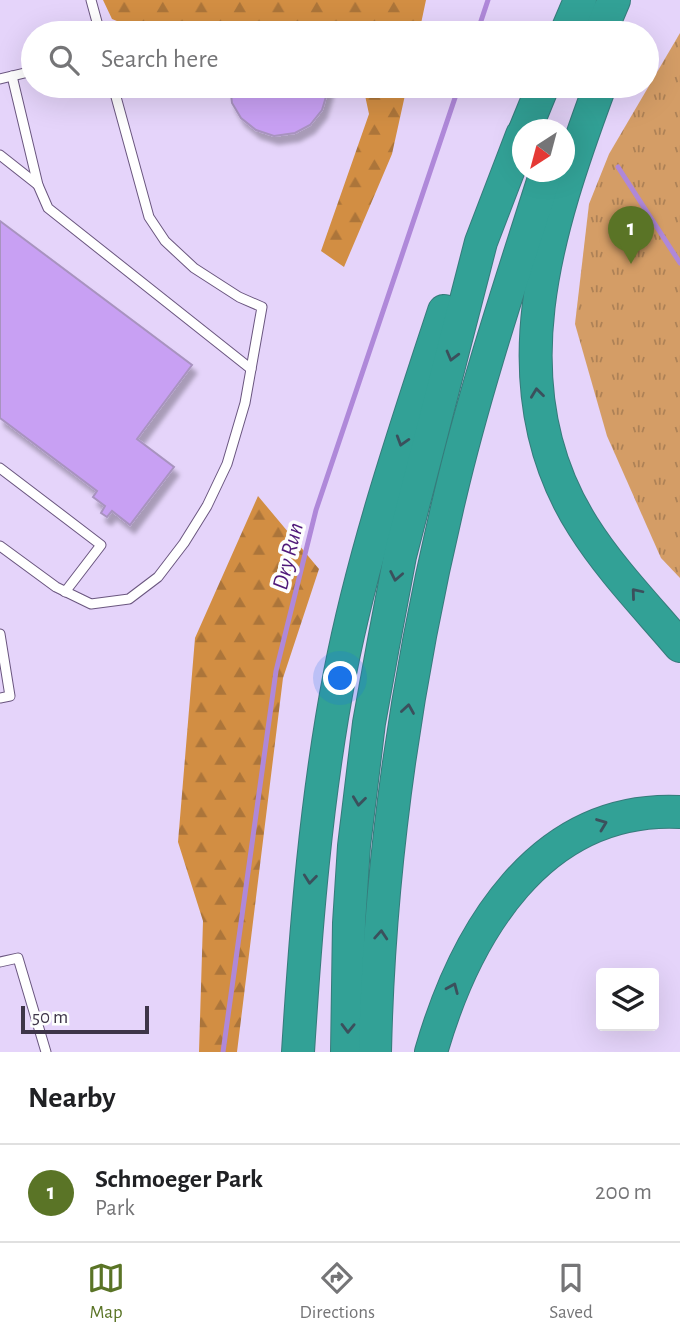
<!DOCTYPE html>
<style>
body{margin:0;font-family:"Alegreya Sans",sans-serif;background:#f6f6f6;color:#202124}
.controls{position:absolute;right:21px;bottom:21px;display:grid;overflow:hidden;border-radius:7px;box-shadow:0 7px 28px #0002}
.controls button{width:63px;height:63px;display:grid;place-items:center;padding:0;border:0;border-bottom:2px solid #e0e0e0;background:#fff;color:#202124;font:35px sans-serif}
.compass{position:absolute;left:512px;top:119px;width:63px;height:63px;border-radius:50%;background:#fff;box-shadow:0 7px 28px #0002;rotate:216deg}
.scale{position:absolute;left:21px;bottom:18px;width:128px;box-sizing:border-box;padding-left:7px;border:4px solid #3e3548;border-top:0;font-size:19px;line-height:24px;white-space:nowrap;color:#3e3548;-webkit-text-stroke:5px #fdfefd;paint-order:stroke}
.you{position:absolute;left:341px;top:679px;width:24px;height:24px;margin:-18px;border:5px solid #fff;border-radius:50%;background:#1a73e8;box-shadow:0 0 0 10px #1a73e833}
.badge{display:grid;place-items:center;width:46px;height:46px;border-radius:50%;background:#5a7426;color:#fff;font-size:23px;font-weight:700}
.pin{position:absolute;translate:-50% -58px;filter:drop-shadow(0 2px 4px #0008)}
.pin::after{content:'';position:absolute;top:37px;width:24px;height:21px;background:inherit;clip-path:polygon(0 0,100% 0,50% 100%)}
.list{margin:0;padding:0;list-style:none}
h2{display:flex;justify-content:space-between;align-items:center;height:91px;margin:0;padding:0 28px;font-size:30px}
h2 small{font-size:23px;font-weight:400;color:#757577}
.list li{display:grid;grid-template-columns:46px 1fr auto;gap:21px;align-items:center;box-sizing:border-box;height:98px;padding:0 28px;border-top:2px solid #e0e0e0}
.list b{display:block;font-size:26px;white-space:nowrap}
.list p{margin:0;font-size:23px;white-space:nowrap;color:#757577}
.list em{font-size:23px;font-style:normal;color:#757577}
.icon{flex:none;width:38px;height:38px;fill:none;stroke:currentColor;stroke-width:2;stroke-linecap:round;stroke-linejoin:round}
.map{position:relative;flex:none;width:680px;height:1052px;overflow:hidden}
.search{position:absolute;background:#fff;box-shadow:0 7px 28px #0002;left:21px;right:21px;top:21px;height:77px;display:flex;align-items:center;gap:18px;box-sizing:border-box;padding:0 24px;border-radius:38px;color:#757577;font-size:26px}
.sheet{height:189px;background:#fff}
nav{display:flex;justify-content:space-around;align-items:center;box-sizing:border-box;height:98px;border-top:2px solid #e0e0e0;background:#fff;font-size:19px;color:#757577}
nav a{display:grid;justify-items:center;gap:4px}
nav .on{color:#5a7426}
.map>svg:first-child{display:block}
</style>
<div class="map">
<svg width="680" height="1052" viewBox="0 0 680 1052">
<defs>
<pattern id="forest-firs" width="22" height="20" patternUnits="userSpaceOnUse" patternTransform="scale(1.75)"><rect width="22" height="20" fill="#d28e43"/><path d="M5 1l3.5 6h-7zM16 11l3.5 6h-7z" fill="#ac753a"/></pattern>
<pattern id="park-tufts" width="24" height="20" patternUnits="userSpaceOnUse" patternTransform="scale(1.75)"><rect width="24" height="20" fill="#d49d66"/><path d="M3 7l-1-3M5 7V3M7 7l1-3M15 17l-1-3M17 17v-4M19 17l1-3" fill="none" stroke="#ad8156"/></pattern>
<filter id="shadow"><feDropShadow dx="4.5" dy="8" stdDeviation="2" flood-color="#0004"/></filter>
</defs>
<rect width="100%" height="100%" fill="#e5d4fa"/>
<g fill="url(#forest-firs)">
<path d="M103,0H426L419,33H353L351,27L146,33L112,19Z"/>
<path d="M363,86H407L392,154L344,267L321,251L369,114Z"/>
<path d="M258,496L319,569L283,678L237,1052H199L203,921L178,842L195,638Z"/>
</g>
<path fill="url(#park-tufts)" d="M680,33V578L661,558L607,436L575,324L589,204L609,154Z"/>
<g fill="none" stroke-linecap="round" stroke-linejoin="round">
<g stroke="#af88d9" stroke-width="5">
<path d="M477,33L488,0"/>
<path d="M618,167L680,263"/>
<path d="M223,1052L276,671L316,510L459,86"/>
</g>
</g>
<g fill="#c8a0f3" stroke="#a893bf" stroke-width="2" filter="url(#shadow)">
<path d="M230,86H328V90L322,110L310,125L295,133L274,136L256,130L241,118L232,103Z"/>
<path d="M0,221L192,365L137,439L174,467L130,525L112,511L107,517L101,513L105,506L93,497L97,491L0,418Z"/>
</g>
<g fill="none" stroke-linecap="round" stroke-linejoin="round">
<g stroke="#6a567f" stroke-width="11">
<g id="lane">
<path d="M91,0L100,33"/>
<path d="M12,76L38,185L48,208L251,369"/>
<path d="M0,79L33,71"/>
<path d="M0,155L38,185"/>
<path d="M0,468L101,545L65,592"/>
<path d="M0,546L56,587L91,604L129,599L158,577L184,543L207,506L227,464L245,403L262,307L239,297L194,268L165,241L149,217L113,86"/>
<path d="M0,634L10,696L0,698"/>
<path d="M0,962L18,958L46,1052"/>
</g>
</g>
<g stroke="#367b7b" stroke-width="34">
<g id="highway">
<path d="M566,33L580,0"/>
<path d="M600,33L614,0"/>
<path d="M600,86C548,227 494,386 583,526C610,569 647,607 680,646"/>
<path d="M525,130L543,86"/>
<path d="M298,1052C306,925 316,798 340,673C364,550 405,430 444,311"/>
<path d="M347,1052L349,923L354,846L369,723L383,646L400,556L481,242L522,135"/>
<path d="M375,1052C379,867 407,676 450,496C476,386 512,279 546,172"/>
<path d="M431,1052C465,934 539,805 680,812"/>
</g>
</g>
<use href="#lane" stroke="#fff" stroke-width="9"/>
<use href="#highway" stroke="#32a196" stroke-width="32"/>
</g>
<defs><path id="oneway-chevron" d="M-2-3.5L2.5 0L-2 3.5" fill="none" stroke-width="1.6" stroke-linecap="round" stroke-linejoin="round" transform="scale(1.75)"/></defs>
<g stroke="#3b505c">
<use href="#oneway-chevron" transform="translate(452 356) rotate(105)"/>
<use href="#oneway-chevron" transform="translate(537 393) rotate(-97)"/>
<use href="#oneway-chevron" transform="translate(402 441) rotate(107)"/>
<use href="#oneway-chevron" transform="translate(396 576) rotate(101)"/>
<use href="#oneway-chevron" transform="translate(636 593) rotate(-130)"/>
<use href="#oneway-chevron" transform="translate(408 709) rotate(-81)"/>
<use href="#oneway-chevron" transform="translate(359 801) rotate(97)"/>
<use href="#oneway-chevron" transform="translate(602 824) rotate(-21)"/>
<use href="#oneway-chevron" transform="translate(310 879) rotate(96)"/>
<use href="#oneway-chevron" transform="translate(381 935) rotate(-86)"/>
<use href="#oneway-chevron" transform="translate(453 988) rotate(-67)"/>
<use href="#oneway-chevron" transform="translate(348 1028) rotate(91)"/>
</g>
<g text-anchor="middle" stroke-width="7" stroke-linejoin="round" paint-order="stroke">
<g font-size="23" font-style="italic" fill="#501979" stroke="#fdfefd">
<text transform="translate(287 556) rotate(-76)" y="8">Dry Run</text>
</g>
</g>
</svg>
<div class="controls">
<button><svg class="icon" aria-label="layers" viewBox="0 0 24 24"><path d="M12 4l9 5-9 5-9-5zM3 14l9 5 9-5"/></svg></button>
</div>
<svg class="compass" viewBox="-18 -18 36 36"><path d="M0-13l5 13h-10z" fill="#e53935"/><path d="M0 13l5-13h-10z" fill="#757577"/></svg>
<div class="scale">50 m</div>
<div class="you"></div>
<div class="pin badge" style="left:631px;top:264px">1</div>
<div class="search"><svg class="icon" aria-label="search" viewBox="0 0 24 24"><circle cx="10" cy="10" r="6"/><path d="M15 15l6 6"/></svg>Search here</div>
</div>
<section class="sheet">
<h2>Nearby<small></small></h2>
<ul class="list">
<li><span class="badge">1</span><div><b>Schmoeger Park</b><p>Park</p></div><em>200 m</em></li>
</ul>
</section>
<nav>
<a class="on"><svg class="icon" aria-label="map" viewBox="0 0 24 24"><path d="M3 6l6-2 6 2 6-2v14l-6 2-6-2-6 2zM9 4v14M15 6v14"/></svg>Map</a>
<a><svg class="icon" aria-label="directions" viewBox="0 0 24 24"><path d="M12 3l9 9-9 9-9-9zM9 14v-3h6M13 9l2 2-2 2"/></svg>Directions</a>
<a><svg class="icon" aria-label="saved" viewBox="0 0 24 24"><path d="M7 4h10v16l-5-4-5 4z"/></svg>Saved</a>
</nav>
